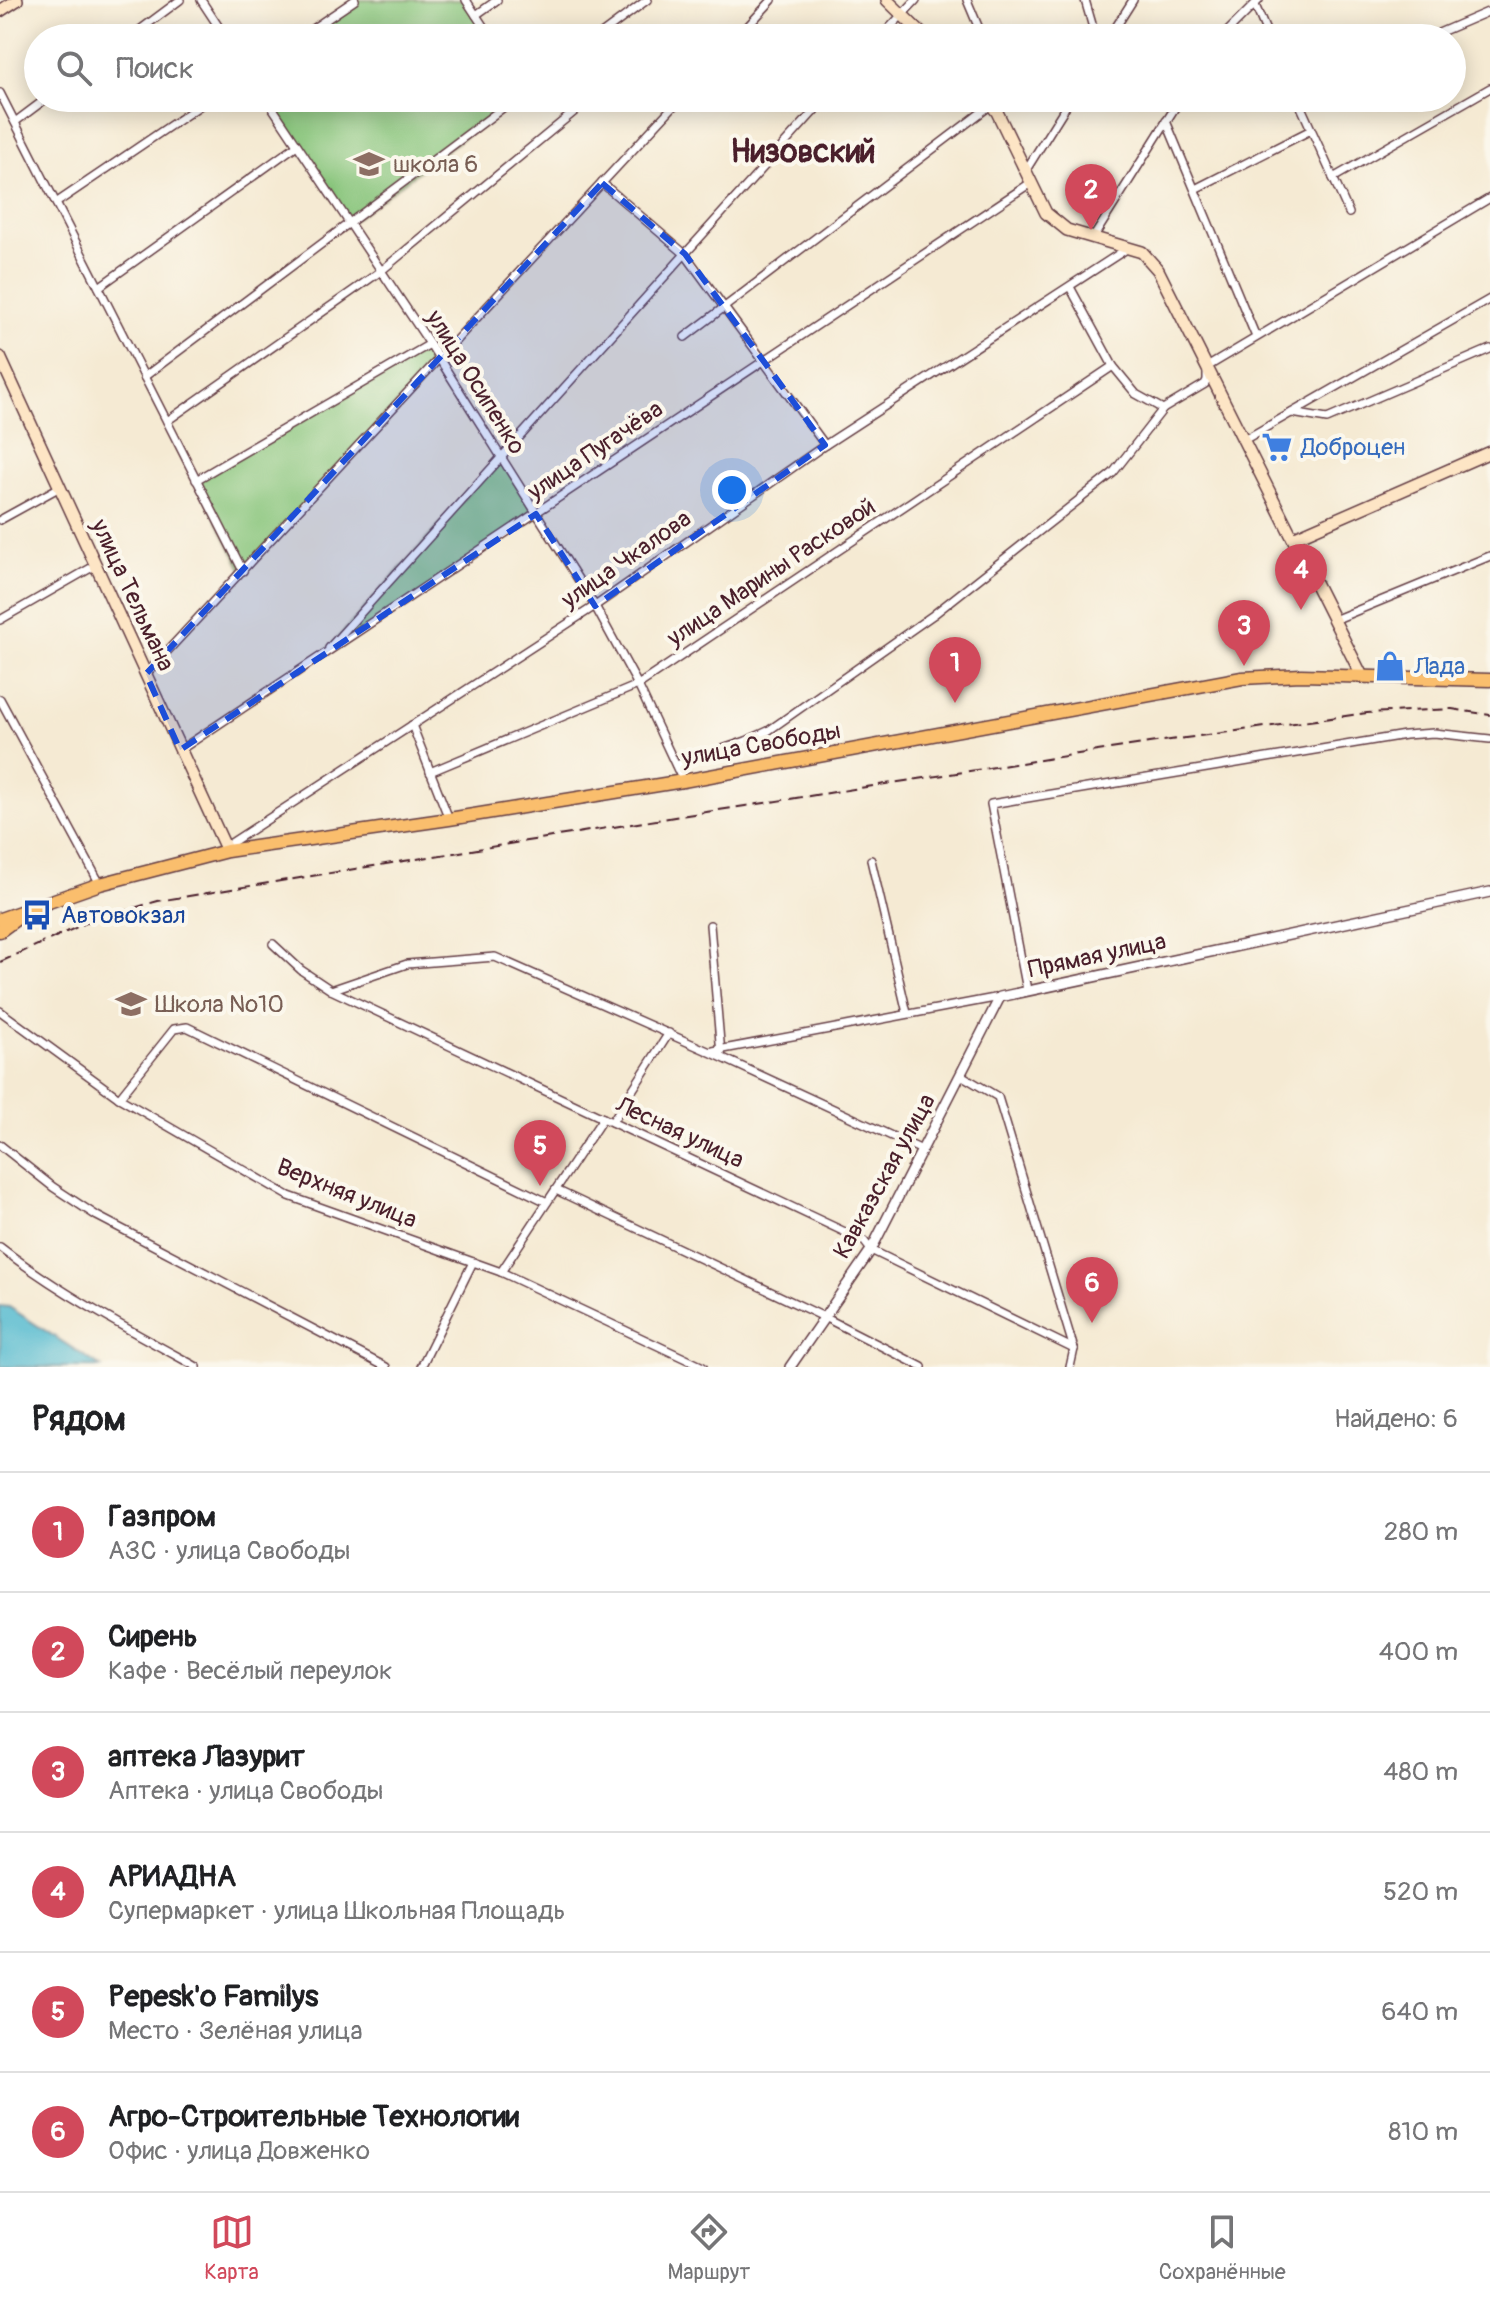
<!DOCTYPE html>
<html lang="ru">
<meta charset="utf-8">
<style>
body{margin:0;font-family:Pangolin,sans-serif;background:#f6f6f6;color:#202124}
.you{position:absolute;left:732px;top:490px;width:28px;height:28px;margin:-20px;border:6px solid #fff;border-radius:50%;background:#1a73e8;box-shadow:0 0 0 12px #1a73e833}
.badge{display:grid;place-items:center;width:52px;height:52px;border-radius:50%;background:#d1495b;color:#fff;font-size:26px;font-weight:700}
.pin{position:absolute;translate:-50% -66px;filter:drop-shadow(0 2px 4px #0008)}
.pin::after{content:'';position:absolute;top:42px;width:28px;height:24px;background:inherit;clip-path:polygon(0 0,100% 0,50% 100%)}
.list{margin:0;padding:0;list-style:none}
h2{display:flex;justify-content:space-between;align-items:center;height:104px;margin:0;padding:0 32px;font-size:34px}
h2 small{font-size:26px;font-weight:400;color:#757577}
.list li{display:grid;grid-template-columns:52px 1fr auto;gap:24px;align-items:center;box-sizing:border-box;height:120px;padding:0 32px;border-top:2px solid #e0e0e0}
.list b{display:block;font-size:30px;white-space:nowrap}
.list p{margin:0;font-size:26px;white-space:nowrap;color:#757577}
.list em{font-size:26px;font-style:normal;color:#757577}
.icon{flex:none;width:44px;height:44px;fill:none;stroke:currentColor;stroke-width:2;stroke-linecap:round;stroke-linejoin:round}
.map{position:relative;flex:none;width:1490px;height:1367px;overflow:hidden}
.search{position:absolute;background:#fff;box-shadow:0 4px 20px #0003;left:24px;right:24px;top:24px;height:88px;display:flex;align-items:center;gap:20px;box-sizing:border-box;padding:0 28px;border-radius:44px;color:#757577;font-size:30px}
.sheet{height:824px;background:#fff}
nav{display:flex;justify-content:space-around;align-items:center;box-sizing:border-box;height:112px;border-top:2px solid #e0e0e0;background:#fff;font-size:22px;color:#757577}
nav a{display:grid;justify-items:center;gap:4px}
nav .on{color:#d1495b}
.map>svg:first-child{display:block}
</style>
<div class="map">
<svg width="1490" height="1367" viewBox="0 0 1490 1367">
<rect width="100%" height="100%" fill="#fbf7ec"/>
<filter id="ink" filterUnits="userSpaceOnUse"><feTurbulence type="fractalNoise" baseFrequency=".0125" numOctaves="2"/><feDisplacementMap in="SourceGraphic" scale="16" xChannelSelector="R" yChannelSelector="G"/><feConvolveMatrix kernelMatrix="1 2 1 2 8 2 1 2 1" color-interpolation-filters="sRGB"/></filter>
<filter id="wash" filterUnits="userSpaceOnUse"><feTurbulence type="fractalNoise" baseFrequency=".006" numOctaves="4" result="noise"/><feDisplacementMap in="SourceGraphic" scale="32" xChannelSelector="R" yChannelSelector="G"/><feGaussianBlur stdDeviation="1.8" result="paint"/><feColorMatrix in="noise" values="0 0 0 0 0 0 0 0 0 0 0 0 0 0 0 0 0 1.4 0 .05"/><feComposite in="paint" operator="in"/></filter>
<g filter="url(#wash)">
<rect width="100%" height="100%" fill="#f5ead3"/>
<g fill="#88c57b" stroke="#697253" stroke-width="2">
<path d="M355,0H466L491,38H299Z"/>
<path d="M266,98H516L349,223Z"/>
<path d="M430,344L439,359L243,571L196,480Z"/>
<path d="M500,458L538,517L320,658Z"/>
</g>
<path fill="#51b9cf" stroke="#4e6c7d" stroke-width="2" d="M0,1306L9,1307L101,1367H0Z"/>
</g>
<g filter="url(#ink)">
<g fill="none" stroke-linecap="round" stroke-linejoin="round">
<g stroke="#643d44" stroke-width="10">
<g id="minor">
<path d="M201,0L226,38"/>
<path d="M466,0L491,38"/>
<path d="M967,0L983,38"/>
<path d="M1085,0L1096,38"/>
<path d="M1255,5L1269,38"/>
<path d="M476,15L497,0"/>
<path d="M129,38L180,0"/>
<path d="M299,38L355,0"/>
<path d="M596,38L647,0"/>
<path d="M737,38L772,0"/>
<path d="M880,38L916,0"/>
<path d="M1109,38L1133,0"/>
<path d="M1221,38L1259,0"/>
<path d="M1427,38L1490,11"/>
<path d="M0,93L243,571"/>
<path d="M266,98L430,344L595,606L638,685L683,781"/>
<path d="M1297,98L1349,213"/>
<path d="M997,112L1006,98"/>
<path d="M1166,121L1256,337"/>
<path d="M15,122L47,98"/>
<path d="M1026,170L1071,98"/>
<path d="M1333,178L1490,88"/>
<path d="M602,183L685,254L825,445"/>
<path d="M1195,189L1311,130"/>
<path d="M56,203L211,98"/>
<path d="M1093,238L1181,98"/>
<path d="M99,287L297,145"/>
<path d="M1070,287L1113,366L1136,394L1163,409"/>
<path d="M685,337L991,105"/>
<path d="M144,377L516,98"/>
<path d="M1292,413L1327,419L1490,349"/>
<path d="M167,421L381,271L591,98"/>
<path d="M1244,440L1490,299"/>
<path d="M196,480L430,344"/>
<path d="M0,520L60,487"/>
<path d="M0,620L96,565"/>
<path d="M1334,620L1490,556"/>
<path d="M329,648L826,98"/>
<path d="M146,674L681,98"/>
<path d="M0,699L100,884"/>
<path d="M412,725L449,819"/>
<path d="M180,750L1032,182"/>
<path d="M676,765L746,741L768,731L933,615L1113,473L1163,409L1205,384L1207,380V367L1490,198"/>
<path d="M430,772L638,685L1113,366"/>
<path d="M225,847L595,606L825,445L1128,248"/>
<path d="M871,860L907,1013"/>
<path d="M710,925L721,1054"/>
<path d="M273,944L301,970L331,990L864,1241L871,1250L1074,1349"/>
<path d="M331,990L407,964L495,957L710,1052L922,1150"/>
<path d="M1027,990L991,804L1405,735L1434,733L1490,739"/>
<path d="M0,1011L119,1098L289,1196L501,1272L703,1367"/>
<path d="M713,1051L1000,997"/>
<path d="M961,1075L998,1097L1074,1349L1070,1367"/>
<path d="M119,1098L174,1029L187,1027L547,1202"/>
<path d="M612,1122L669,1033"/>
<path d="M0,1145L53,1187L97,1216L386,1367"/>
<path d="M556,1190L824,1317L922,1367"/>
<path d="M0,1247C61,1294 129,1330 197,1367"/>
<path d="M501,1272L603,1118"/>
<path d="M421,1367L473,1262"/>
</g>
</g>
<g stroke="#643d44" stroke-width="12">
<path id="tertiary" d="M790,1367L871,1250L1000,997L1490,892"/>
</g>
<g stroke="#643d44" stroke-width="14">
<g id="secondary">
<path d="M887,0L926,38"/>
<path d="M0,11L17,0"/>
<path d="M986,98L997,112L1046,213L1067,230L1142,252L1158,270L1362,676"/>
<path d="M0,357L227,851"/>
<path d="M1293,538L1490,452"/>
</g>
</g>
<g stroke="#643d44" stroke-width="15">
<g id="primary">
<path d="M0,919L100,884L227,851L449,819L683,781L1242,678L1301,675L1490,680"/>
<path d="M0,931L19,917"/>
</g>
</g>
<use href="#minor" stroke="#fff" stroke-width="7"/>
<use href="#tertiary" stroke="#fff" stroke-width="9"/>
<use href="#secondary" stroke="#fde5c5" stroke-width="11"/>
<use href="#primary" stroke="#fabe6d" stroke-width="12"/>
<path stroke="#4a1f2b" stroke-width="2" stroke-dasharray="12 6" stroke-linecap="butt" d="M0,962L95,919L158,901L687,815L1149,743L1367,713L1452,709L1490,715"/>
</g>
</g>
<path fill="#1d4ed8" fill-opacity="0.2" stroke="#1d4ed8" stroke-width="6" stroke-dasharray="16 10" stroke-linejoin="round" d="M602,183L685,254L825,445L595,606L536,514L180,750L146,674Z"/>
<defs>
<g id="school-bare" transform="scale(2.4)"><path d="M0-5L7-2L0 1L-7-2ZM-4 1L0 2.5L4 1V4Q0 6-4 4Z" fill="#8d6e63" stroke="#fbf7ec" stroke-width="2.5" paint-order="stroke"/></g>
<g id="supermarket-bare" transform="scale(2.4)"><path d="M-6-5.5h2.5l.6 2H6L4.5 2H-2.5L-4.4-4H-6ZM-1.5 3.2a1.3 1.3 0 1 0 .1 0ZM3 3.2a1.3 1.3 0 1 0 .1 0Z" fill="#3f7fe0" stroke="#fbf7ec" stroke-width="2.5" paint-order="stroke"/></g>
<g id="shop-bare" transform="scale(2.4)"><path d="M-5-2.5h2.3a2.7 3.5 0 0 1 5.4 0H5L5.5 6h-11ZM-1.5-2.5h3a1.5 2.3 0 0 0-3 0Z" fill="#3f7fe0" stroke="#fbf7ec" stroke-width="2.5" paint-order="stroke"/></g>
<g id="bus-bare" transform="scale(2.4)"><path d="M-5-6H5V4H4V6H2V4H-2V6H-4V4H-5ZM-3.5-4V0h7V-4ZM-3.5 1.2v1.5H-2V1.2ZM2 1.2v1.5H3.5V1.2Z" fill="#1a4fb4" stroke="#fbf7ec" stroke-width="2.5" paint-order="stroke"/></g>
</defs>
<g fill-rule="evenodd">
<use href="#school-bare" x="369" y="164"/>
<use href="#supermarket-bare" x="1277" y="447"/>
<use href="#shop-bare" x="1390" y="666"/>
<use href="#bus-bare" x="37" y="915"/>
<use href="#school-bare" x="131" y="1004"/>
</g>
<g text-anchor="middle" stroke-width="8" stroke-linejoin="round" paint-order="stroke">
<g font-size="24" fill="#785e54" stroke="#fbf7ec" text-anchor="start">
<text x="393" y="172">школа 6</text>
<text x="155" y="1012">Школа №10</text>
</g>
<g font-size="24" fill="#4a1f2b" stroke="#fbf7ec">
<text transform="translate(476 382) rotate(58)" y="8">улица Осипенко</text>
<text transform="translate(595 450) rotate(-34)" y="8">улица Пугачёва</text>
<text transform="translate(626 559) rotate(-35)" y="8">улица Чкалова</text>
<text transform="translate(771 572) rotate(-34)" y="8">улица Марины Расковой</text>
<text transform="translate(133 595) rotate(65)" y="8">улица Тельмана</text>
<text transform="translate(761 744) rotate(-10)" y="8">улица Свободы</text>
<text transform="translate(1097 955) rotate(-12)" y="8">Прямая улица</text>
<text transform="translate(680 1132) rotate(25)" y="8">Лесная улица</text>
<text transform="translate(884 1176) rotate(-61)" y="8">Кавказская улица</text>
<text transform="translate(347 1193) rotate(22)" y="8">Верхняя улица</text>
</g>
<g font-size="24" fill="#366cbe" stroke="#fbf7ec" text-anchor="start">
<text x="1301" y="455">Доброцен</text>
<text x="1414" y="674">Лада</text>
</g>
<g font-size="24" fill="#164399" stroke="#fbf7ec" text-anchor="start">
<text x="61" y="923">Автовокзал</text>
</g>
<g font-size="32" font-weight="bold" fill="#4a1f2b" stroke="#fbf7ec">
<text x="803" y="162">Низовский</text>
</g>
</g>
</svg>
<div class="you"></div>
<div class="pin badge" style="left:955px;top:703px">1</div>
<div class="pin badge" style="left:1091px;top:230px">2</div>
<div class="pin badge" style="left:1244px;top:666px">3</div>
<div class="pin badge" style="left:1301px;top:610px">4</div>
<div class="pin badge" style="left:540px;top:1186px">5</div>
<div class="pin badge" style="left:1092px;top:1323px">6</div>
<div class="search"><svg class="icon" aria-label="search" viewBox="0 0 24 24"><circle cx="10" cy="10" r="6"/><path d="M15 15l6 6"/></svg>Поиск</div>
</div>
<section class="sheet">
<h2>Рядом<small>Найдено: 6</small></h2>
<ul class="list">
<li><span class="badge">1</span><div><b>Газпром</b><p>АЗС · улица Свободы</p></div><em>280 m</em></li>
<li><span class="badge">2</span><div><b>Сирень</b><p>Кафе · Весёлый переулок</p></div><em>400 m</em></li>
<li><span class="badge">3</span><div><b>аптека Лазурит</b><p>Аптека · улица Свободы</p></div><em>480 m</em></li>
<li><span class="badge">4</span><div><b>АРИАДНА</b><p>Супермаркет · улица Школьная Площадь</p></div><em>520 m</em></li>
<li><span class="badge">5</span><div><b>Pepesk'o Familys</b><p>Место · Зелёная улица</p></div><em>640 m</em></li>
<li><span class="badge">6</span><div><b>Агро-Строительные Технологии</b><p>Офис · улица Довженко</p></div><em>810 m</em></li>
</ul>
</section>
<nav>
<a class="on"><svg class="icon" aria-label="map" viewBox="0 0 24 24"><path d="M3 6l6-2 6 2 6-2v14l-6 2-6-2-6 2zM9 4v14M15 6v14"/></svg>Карта</a>
<a><svg class="icon" aria-label="directions" viewBox="0 0 24 24"><path d="M12 3l9 9-9 9-9-9zM9 14v-3h6M13 9l2 2-2 2"/></svg>Маршрут</a>
<a><svg class="icon" aria-label="saved" viewBox="0 0 24 24"><path d="M7 4h10v16l-5-4-5 4z"/></svg>Сохранённые</a>
</nav>
